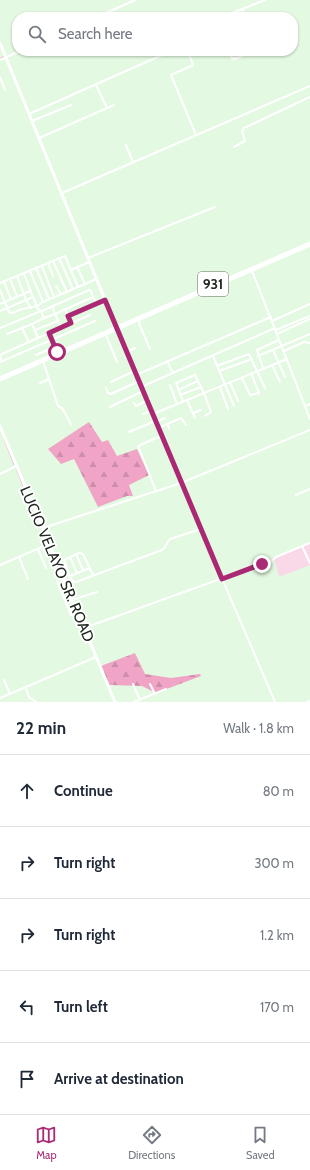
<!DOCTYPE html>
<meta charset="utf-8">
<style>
body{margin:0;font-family:Cabin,sans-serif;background:#f6f6f7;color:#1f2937}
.stop{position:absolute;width:12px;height:12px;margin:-9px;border:3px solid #ab2974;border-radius:50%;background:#fff}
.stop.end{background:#ab2974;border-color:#fff;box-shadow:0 1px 4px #0008}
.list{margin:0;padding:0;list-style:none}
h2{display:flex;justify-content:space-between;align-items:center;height:52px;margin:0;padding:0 16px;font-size:17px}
h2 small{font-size:13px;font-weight:400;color:#747a83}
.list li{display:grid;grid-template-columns:26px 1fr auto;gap:12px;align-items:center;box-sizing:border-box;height:72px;padding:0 16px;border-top:1px solid #e0e1e3}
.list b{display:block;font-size:15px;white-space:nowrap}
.list em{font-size:13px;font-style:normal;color:#747a83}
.icon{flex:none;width:22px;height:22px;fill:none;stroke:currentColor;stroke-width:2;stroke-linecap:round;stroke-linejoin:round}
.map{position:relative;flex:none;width:310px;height:702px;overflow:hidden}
.search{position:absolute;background:#fff;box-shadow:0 1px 3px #0004;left:12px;right:12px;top:12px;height:44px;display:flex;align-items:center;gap:10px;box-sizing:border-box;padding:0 14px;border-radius:16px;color:#747a83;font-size:15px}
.sheet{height:412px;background:#fff}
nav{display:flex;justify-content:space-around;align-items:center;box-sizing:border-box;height:56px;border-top:1px solid #e0e1e3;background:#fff;font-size:11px;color:#747a83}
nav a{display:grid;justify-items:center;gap:2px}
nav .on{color:#ab2974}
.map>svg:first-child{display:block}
</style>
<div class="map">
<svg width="310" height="702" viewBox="0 0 310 702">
<defs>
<pattern id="forest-firs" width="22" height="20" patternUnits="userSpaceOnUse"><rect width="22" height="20" fill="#f0a5c7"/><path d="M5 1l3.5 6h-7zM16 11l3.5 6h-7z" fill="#ce8eab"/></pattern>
</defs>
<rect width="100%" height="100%" fill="#e3f9e1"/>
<path fill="#f9d9e7" d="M310,543V565L279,577L274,558Z"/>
<g fill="url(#forest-firs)">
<path d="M89,422L102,442L108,440L117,456L137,449L149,475L129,485L133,496H127L98,507L74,459L61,464L48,449Z"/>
<path d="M135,653L145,674L171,678L200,674L201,676L156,693L142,686L109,685L101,666Z"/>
</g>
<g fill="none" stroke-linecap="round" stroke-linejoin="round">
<g stroke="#fbbdd9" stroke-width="1">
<path d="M0,58L5,56"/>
<path d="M4,439L14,465"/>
<path d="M16,468L23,486"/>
</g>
<g stroke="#fff" stroke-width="2">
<path d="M242,9L245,17"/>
<path d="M97,17L135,0"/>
<path d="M222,17L265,0"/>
<path d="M28,51L30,55"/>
<path d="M188,51L193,65L171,75L196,135"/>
<path d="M229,51L232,58L234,59L255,51"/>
<path d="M230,55L239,51"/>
<path d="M0,60L20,51"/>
<path d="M0,77L5,90"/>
<path d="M96,85L107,108"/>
<path d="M29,114L171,51"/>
<path d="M32,121L71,105"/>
<path d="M39,138L114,105"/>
<path d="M126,145L133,162"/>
<path d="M234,147L245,141L242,131L244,128L310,97"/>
<path d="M62,193L310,86"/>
<path d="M59,258L73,289"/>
<path d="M88,258L215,207"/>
<path d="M53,261L67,292"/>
<path d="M48,263L53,276"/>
<path d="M42,266L54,297"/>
<path d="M36,268L49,299"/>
<path d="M71,270L89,262"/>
<path d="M30,271L43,302"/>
<path d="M252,271L310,419"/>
<path d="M17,276L26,300L31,308"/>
<path d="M10,279L17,296"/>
<path d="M4,282L11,299"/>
<path d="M0,283L65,256L78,287"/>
<path d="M85,284L96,279"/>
<path d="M56,286L61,294"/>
<path d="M0,290L9,312L12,313L22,309L37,306L43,302L85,284L77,267"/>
<path d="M0,304L30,291"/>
<path d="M97,304L105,300"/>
<path d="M52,306L55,314L44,318L41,311H42L89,290L91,291L93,297L55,314L61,328"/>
<path d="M65,309L68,316"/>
<path d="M0,311L33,297L24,274"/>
<path d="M44,318L32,324L38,338L49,333"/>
<path d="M139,320L140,326L150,349"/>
<path d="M272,321L310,304"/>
<path d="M71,323L68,316L97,304L93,297"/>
<path d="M32,324L22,328L29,342L38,338"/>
<path d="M0,328L41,311L38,309L33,297"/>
<path d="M117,329L181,483L275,702"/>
<path d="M35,330L58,321"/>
<path d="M276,330L310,316"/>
<path d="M7,334L22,328"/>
<path d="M277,334L310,319"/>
<path d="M106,335L117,362"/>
<path d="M273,350L285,377"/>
<path d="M284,351L304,342L310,343"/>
<path d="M57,352L49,333L90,315"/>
<path d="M127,352L135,348"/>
<path d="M36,355L55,347"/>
<path d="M213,356L234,406"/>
<path d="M258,356L310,334"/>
<path d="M2,361L0,356L2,354L29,342"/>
<path d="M43,361L58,406L62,408L71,424"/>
<path d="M167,361L173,373"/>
<path d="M0,362L95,321"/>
<path d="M272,365L280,382"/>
<path d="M217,366L249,354L265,388"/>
<path d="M263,368L257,350L279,340"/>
<path d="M219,371L252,359"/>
<path d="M136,375L271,317"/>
<path d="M242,378L250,395L259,393L251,373"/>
<path d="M111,382L134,371"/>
<path d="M230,382L238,401"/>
<path d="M40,383L49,379"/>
<path d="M170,385L177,404"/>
<path d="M141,387L275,328"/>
<path d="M220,387L228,409"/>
<path d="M106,388L108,393L111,394L139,381"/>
<path d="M178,390L198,381"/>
<path d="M180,395L201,387"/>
<path d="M187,400L195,418"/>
<path d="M183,401L176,383L195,375L204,393L211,412L205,416"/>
<path d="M134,403L136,406L150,399"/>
<path d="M305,406L310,404"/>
<path d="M110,407L143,391"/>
<path d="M193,413L201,410"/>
<path d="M143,414L151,411"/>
<path d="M153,414L287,359"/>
<path d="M156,422L165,418"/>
<path d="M167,424L169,428"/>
<path d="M158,428L181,418L186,425"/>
<path d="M129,432L155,421"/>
<path d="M0,474L16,466"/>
<path d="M156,491L138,446L161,436"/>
<path d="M296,495L310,489"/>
<path d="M43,528L181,483L310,430"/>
<path d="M302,546L310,563"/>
<path d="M38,549L46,568"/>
<path d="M76,554L83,570"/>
<path d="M19,557L28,579"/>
<path d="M70,557L77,573"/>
<path d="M0,565L49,544"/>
<path d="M70,576L90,568"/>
<path d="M71,579L64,560L79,553L83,554L93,575"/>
<path d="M57,581L71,615L77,612"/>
<path d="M65,582L71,579L73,581L76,582L162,550C167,547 166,542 170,539L201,529"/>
<path d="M72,600L97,592"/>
<path d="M84,628L259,565L269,563L276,557L310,543"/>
<path d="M4,680L10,694"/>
<path d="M133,684L140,700"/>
<path d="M150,684L155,694"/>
<path d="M26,688L29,697L36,702"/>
<path d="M0,698L96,657"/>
<path d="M134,702L166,689"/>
<path d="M307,702L310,701"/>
</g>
<g stroke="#fff" stroke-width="3">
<path d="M0,43L117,329"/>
<path d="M0,426L115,702"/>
</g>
<path stroke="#fff" stroke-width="5" d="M0,379L310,244"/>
</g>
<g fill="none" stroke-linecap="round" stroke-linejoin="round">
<path stroke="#ab2974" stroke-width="5" d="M57,352L49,333L71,323L68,316L105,300L222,579L262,564"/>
</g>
<g text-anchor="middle" stroke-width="4" stroke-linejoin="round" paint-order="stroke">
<rect fill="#fff" stroke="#646964" stroke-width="1" x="198" y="272" width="30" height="24" rx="3"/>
<g font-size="14" font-weight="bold" fill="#212921">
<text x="213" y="289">931</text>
</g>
<g font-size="15" fill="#212921" stroke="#fff">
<text transform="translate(57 564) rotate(67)" y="5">LUCIO VELAYO SR. ROAD</text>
</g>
</g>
</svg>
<div class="stop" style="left:57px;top:352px"></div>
<div class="stop end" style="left:262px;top:564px"></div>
<div class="search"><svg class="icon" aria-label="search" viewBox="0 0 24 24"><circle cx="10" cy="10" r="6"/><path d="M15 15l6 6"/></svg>Search here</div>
</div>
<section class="sheet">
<h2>22 min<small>Walk · 1.8 km</small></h2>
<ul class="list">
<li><svg class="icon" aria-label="ahead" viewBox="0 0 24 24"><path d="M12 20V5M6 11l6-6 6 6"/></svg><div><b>Continue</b></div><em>80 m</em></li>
<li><svg class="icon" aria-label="right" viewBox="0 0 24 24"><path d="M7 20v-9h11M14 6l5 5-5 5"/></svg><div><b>Turn right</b></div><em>300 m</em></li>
<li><svg class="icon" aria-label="right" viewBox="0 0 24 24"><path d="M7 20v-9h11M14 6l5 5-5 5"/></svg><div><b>Turn right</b></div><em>1.2 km</em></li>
<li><svg class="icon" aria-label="left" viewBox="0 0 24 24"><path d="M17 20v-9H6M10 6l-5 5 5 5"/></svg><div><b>Turn left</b></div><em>170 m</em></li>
<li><svg class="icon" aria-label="arrive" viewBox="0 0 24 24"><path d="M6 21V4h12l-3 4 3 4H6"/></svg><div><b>Arrive at destination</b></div></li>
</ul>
</section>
<nav>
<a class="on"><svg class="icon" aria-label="map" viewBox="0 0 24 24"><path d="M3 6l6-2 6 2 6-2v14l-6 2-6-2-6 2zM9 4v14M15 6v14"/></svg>Map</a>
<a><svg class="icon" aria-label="directions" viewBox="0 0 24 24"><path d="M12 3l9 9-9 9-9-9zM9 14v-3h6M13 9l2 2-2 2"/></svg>Directions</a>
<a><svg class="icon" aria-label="saved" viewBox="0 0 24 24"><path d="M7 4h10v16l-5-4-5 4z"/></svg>Saved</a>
</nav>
